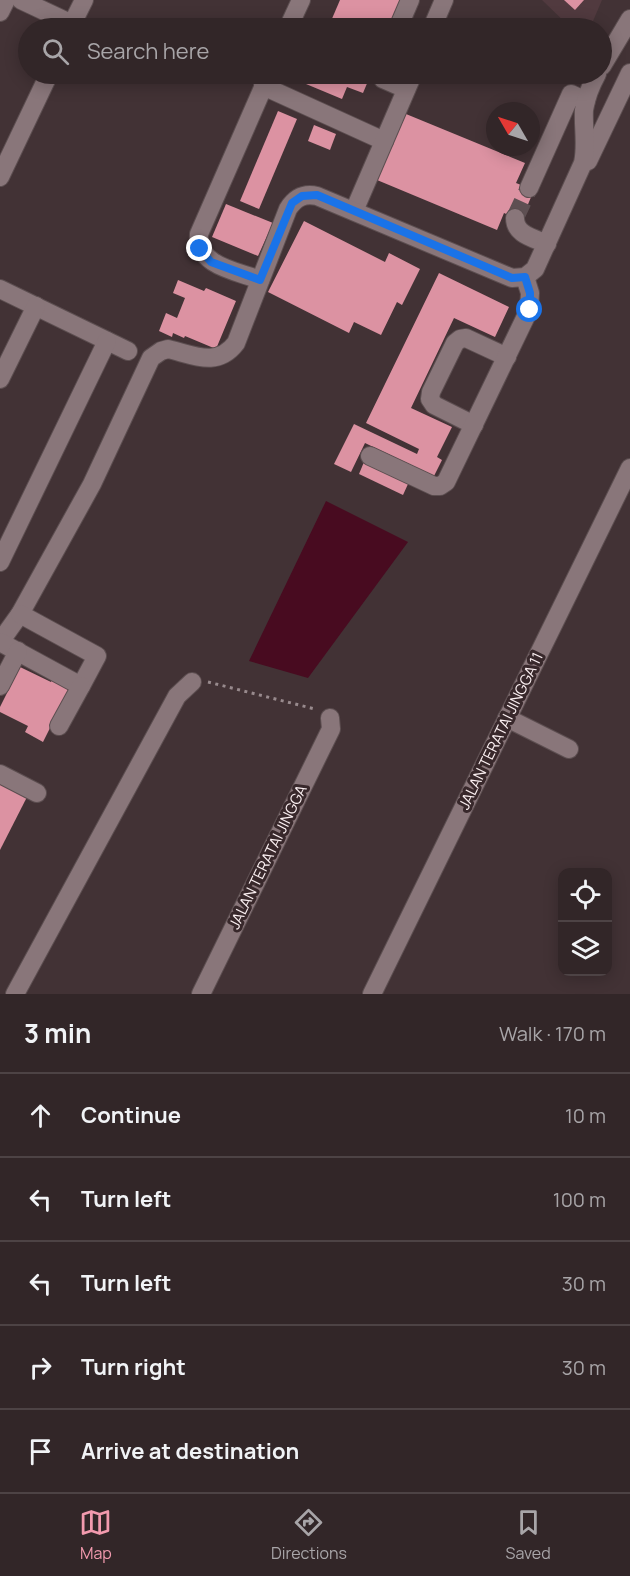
<!DOCTYPE html>
<meta charset="utf-8">
<style>
body{margin:0;font-family:Manrope,sans-serif;background:#3d3234;color:#f1f3f6}
.controls{position:absolute;right:18px;bottom:18px;display:grid;overflow:hidden;border-radius:12px;box-shadow:0 3px 15px #0003}
.controls button{width:54px;height:54px;display:grid;place-items:center;padding:0;border:0;border-bottom:2px solid #4d4345;background:#322628;color:#f1f3f6;font:30px sans-serif}
.compass{position:absolute;left:486px;top:102px;width:54px;height:54px;border-radius:50%;background:#322628;box-shadow:0 3px 15px #0003;rotate:309deg}
.stop{position:absolute;width:18px;height:18px;margin:-14px;border:4px solid #1a73e8;border-radius:50%;background:#fff}
.stop.end{background:#1a73e8;border-color:#fff;box-shadow:0 2px 6px #0008}
.list{margin:0;padding:0;list-style:none}
h2{display:flex;justify-content:space-between;align-items:center;height:78px;margin:0;padding:0 24px;font-size:26px}
h2 small{font-size:20px;font-weight:400;color:#a8a5a8}
.list li{display:grid;grid-template-columns:39px 1fr auto;gap:18px;align-items:center;box-sizing:border-box;height:84px;padding:0 24px;border-top:2px solid #4d4345}
.list b{display:block;font-size:22px;white-space:nowrap}
.list em{font-size:20px;font-style:normal;color:#a8a5a8}
.icon{flex:none;width:33px;height:33px;fill:none;stroke:currentColor;stroke-width:2;stroke-linecap:round;stroke-linejoin:round}
.map{position:relative;flex:none;width:630px;height:994px;overflow:hidden}
.search{position:absolute;background:#322628;box-shadow:0 3px 15px #0003;left:18px;right:18px;top:18px;height:66px;display:flex;align-items:center;gap:15px;box-sizing:border-box;padding:0 21px;border-radius:33px;color:#a8a5a8;font-size:22px}
.sheet{height:498px;background:#322628}
nav{display:flex;justify-content:space-around;align-items:center;box-sizing:border-box;height:84px;border-top:2px solid #4d4345;background:#322628;font-size:16px;color:#a8a5a8}
nav a{display:grid;justify-items:center;gap:3px}
nav .on{color:#f29aae}
.map>svg:first-child{display:block}
</style>
<div class="map">
<svg width="630" height="994" viewBox="0 0 630 994">
<rect width="100%" height="100%" fill="#423235"/>
<path fill="#513a3f" d="M542,0H602L590,28H571Z"/>
<path fill="#480b20" d="M326,501L408,542L308,678L249,661Z"/>
<g fill="#dc92a2">
<path d="M340,0H401L396,28H328Z"/>
<path d="M564,0H584L575,10Z"/>
<path d="M310,74H371L363,93L347,87L342,99L306,84Z"/>
<path d="M278,111L297,119L259,209L240,201Z"/>
<path d="M406,114L525,163L516,183L534,190L521,221L504,213L497,230L377,180Z"/>
<path d="M314,125L336,134L330,150L308,141Z"/>
<path d="M226,204L273,223L258,256L212,237Z"/>
<path d="M304,221L385,262L389,253L420,269L402,305L397,302L381,335L354,322L349,333L268,292Z"/>
<path d="M439,273L509,307L495,337L454,318L411,408L452,427L437,457L442,460L434,476L365,443L351,472L334,464L354,424L417,454L419,449L366,423Z"/>
<path d="M178,280L204,291L206,288L236,301L216,349L185,336L184,338L173,333L172,337L159,331L166,313L177,318L185,298L173,293Z"/>
<path d="M364,462L408,484L403,495L359,474Z"/>
<path d="M20,667L51,682L53,677L71,686L43,742L25,732L28,726L0,712V707Z"/>
<path d="M0,783L27,797L0,850Z"/>
</g>
<g fill="none" stroke-linecap="round" stroke-linejoin="round">
<path stroke="#5e4f52" stroke-width="18" stroke-dasharray="18 9" stroke-linecap="butt" d="M515,218L529,188"/>
<g stroke="#5c4e50" stroke-width="20">
<g id="minor">
<path d="M21,0L72,24"/>
<path d="M0,12L6,0"/>
<path d="M70,28L84,0"/>
<path d="M288,28L301,0"/>
<path d="M398,28L410,0"/>
<path d="M432,28L444,0"/>
<path d="M602,66L630,19"/>
<path d="M380,74L383,79L406,89"/>
<path d="M263,86L384,141"/>
<path d="M588,161L630,73"/>
<path d="M0,177L49,74"/>
<path d="M529,188L571,94L586,101"/>
<path d="M354,211L413,74"/>
<path d="M515,218C515,235 534,238 547,244"/>
<path d="M260,280C237,271 196,266 199,234L269,74"/>
<path d="M0,289L128,351"/>
<path d="M0,379L36,306"/>
<path d="M474,425L434,405L430,399L431,392L455,343L460,339L466,338L507,357"/>
<path d="M370,456L434,486H440L446,482L529,310L530,293L525,277"/>
<path d="M0,562L107,341"/>
<path d="M0,642L20,614L92,484L151,358L161,351L168,349C194,355 217,368 236,343L288,209C295,198 304,193 317,196L512,278L525,277L535,269L583,163C587,145 583,128 584,110C586,97 591,85 597,74"/>
<path d="M0,642L81,686L97,656L20,614"/>
<path d="M0,686L18,651"/>
<path d="M507,718L569,749"/>
<path d="M59,726L81,686"/>
<path d="M0,774L37,793"/>
<path d="M15,994L177,696L192,682"/>
<path d="M201,994L331,729L330,718"/>
<path d="M372,994L630,468"/>
</g>
</g>
<path stroke="#988a8d" stroke-width="3" stroke-dasharray="3 4.5" stroke-linecap="butt" d="M208,682L315,709"/>
<use href="#minor" stroke="#89767a" stroke-width="18"/>
</g>
<g fill="none" stroke-linecap="round" stroke-linejoin="round">
<path stroke="#1a73e8" stroke-width="8" d="M200,249L211,262L260,280L292,203L302,196L317,195L512,278L525,277L530,293V310"/>
</g>
<g text-anchor="middle" stroke-width="6" stroke-linejoin="round" paint-order="stroke">
<g font-size="15" fill="#fcf1f3" stroke="#38282b">
<text transform="translate(501 731) rotate(-64)" y="5">JALAN TERATAI JINGGA 11</text>
<text transform="translate(268 857) rotate(-64)" y="5">JALAN TERATAI JINGGA</text>
</g>
</g>
</svg>
<div class="controls">
<button><svg class="icon" aria-label="locate" viewBox="0 0 24 24"><circle cx="12" cy="12" r="6"/><path d="M12 2v4M12 18v4M2 12h4M18 12h4"/></svg></button>
<button><svg class="icon" aria-label="layers" viewBox="0 0 24 24"><path d="M12 4l9 5-9 5-9-5zM3 14l9 5 9-5"/></svg></button>
</div>
<svg class="compass" viewBox="-18 -18 36 36"><path d="M0-13l5 13h-10z" fill="#e53935"/><path d="M0 13l5-13h-10z" fill="#a8a5a8"/></svg>
<div class="stop" style="left:530px;top:310px"></div>
<div class="stop end" style="left:200px;top:249px"></div>
<div class="search"><svg class="icon" aria-label="search" viewBox="0 0 24 24"><circle cx="10" cy="10" r="6"/><path d="M15 15l6 6"/></svg>Search here</div>
</div>
<section class="sheet">
<h2>3 min<small>Walk · 170 m</small></h2>
<ul class="list">
<li><svg class="icon" aria-label="ahead" viewBox="0 0 24 24"><path d="M12 20V5M6 11l6-6 6 6"/></svg><div><b>Continue</b></div><em>10 m</em></li>
<li><svg class="icon" aria-label="left" viewBox="0 0 24 24"><path d="M17 20v-9H6M10 6l-5 5 5 5"/></svg><div><b>Turn left</b></div><em>100 m</em></li>
<li><svg class="icon" aria-label="left" viewBox="0 0 24 24"><path d="M17 20v-9H6M10 6l-5 5 5 5"/></svg><div><b>Turn left</b></div><em>30 m</em></li>
<li><svg class="icon" aria-label="right" viewBox="0 0 24 24"><path d="M7 20v-9h11M14 6l5 5-5 5"/></svg><div><b>Turn right</b></div><em>30 m</em></li>
<li><svg class="icon" aria-label="arrive" viewBox="0 0 24 24"><path d="M6 21V4h12l-3 4 3 4H6"/></svg><div><b>Arrive at destination</b></div></li>
</ul>
</section>
<nav>
<a class="on"><svg class="icon" aria-label="map" viewBox="0 0 24 24"><path d="M3 6l6-2 6 2 6-2v14l-6 2-6-2-6 2zM9 4v14M15 6v14"/></svg>Map</a>
<a><svg class="icon" aria-label="directions" viewBox="0 0 24 24"><path d="M12 3l9 9-9 9-9-9zM9 14v-3h6M13 9l2 2-2 2"/></svg>Directions</a>
<a><svg class="icon" aria-label="saved" viewBox="0 0 24 24"><path d="M7 4h10v16l-5-4-5 4z"/></svg>Saved</a>
</nav>
